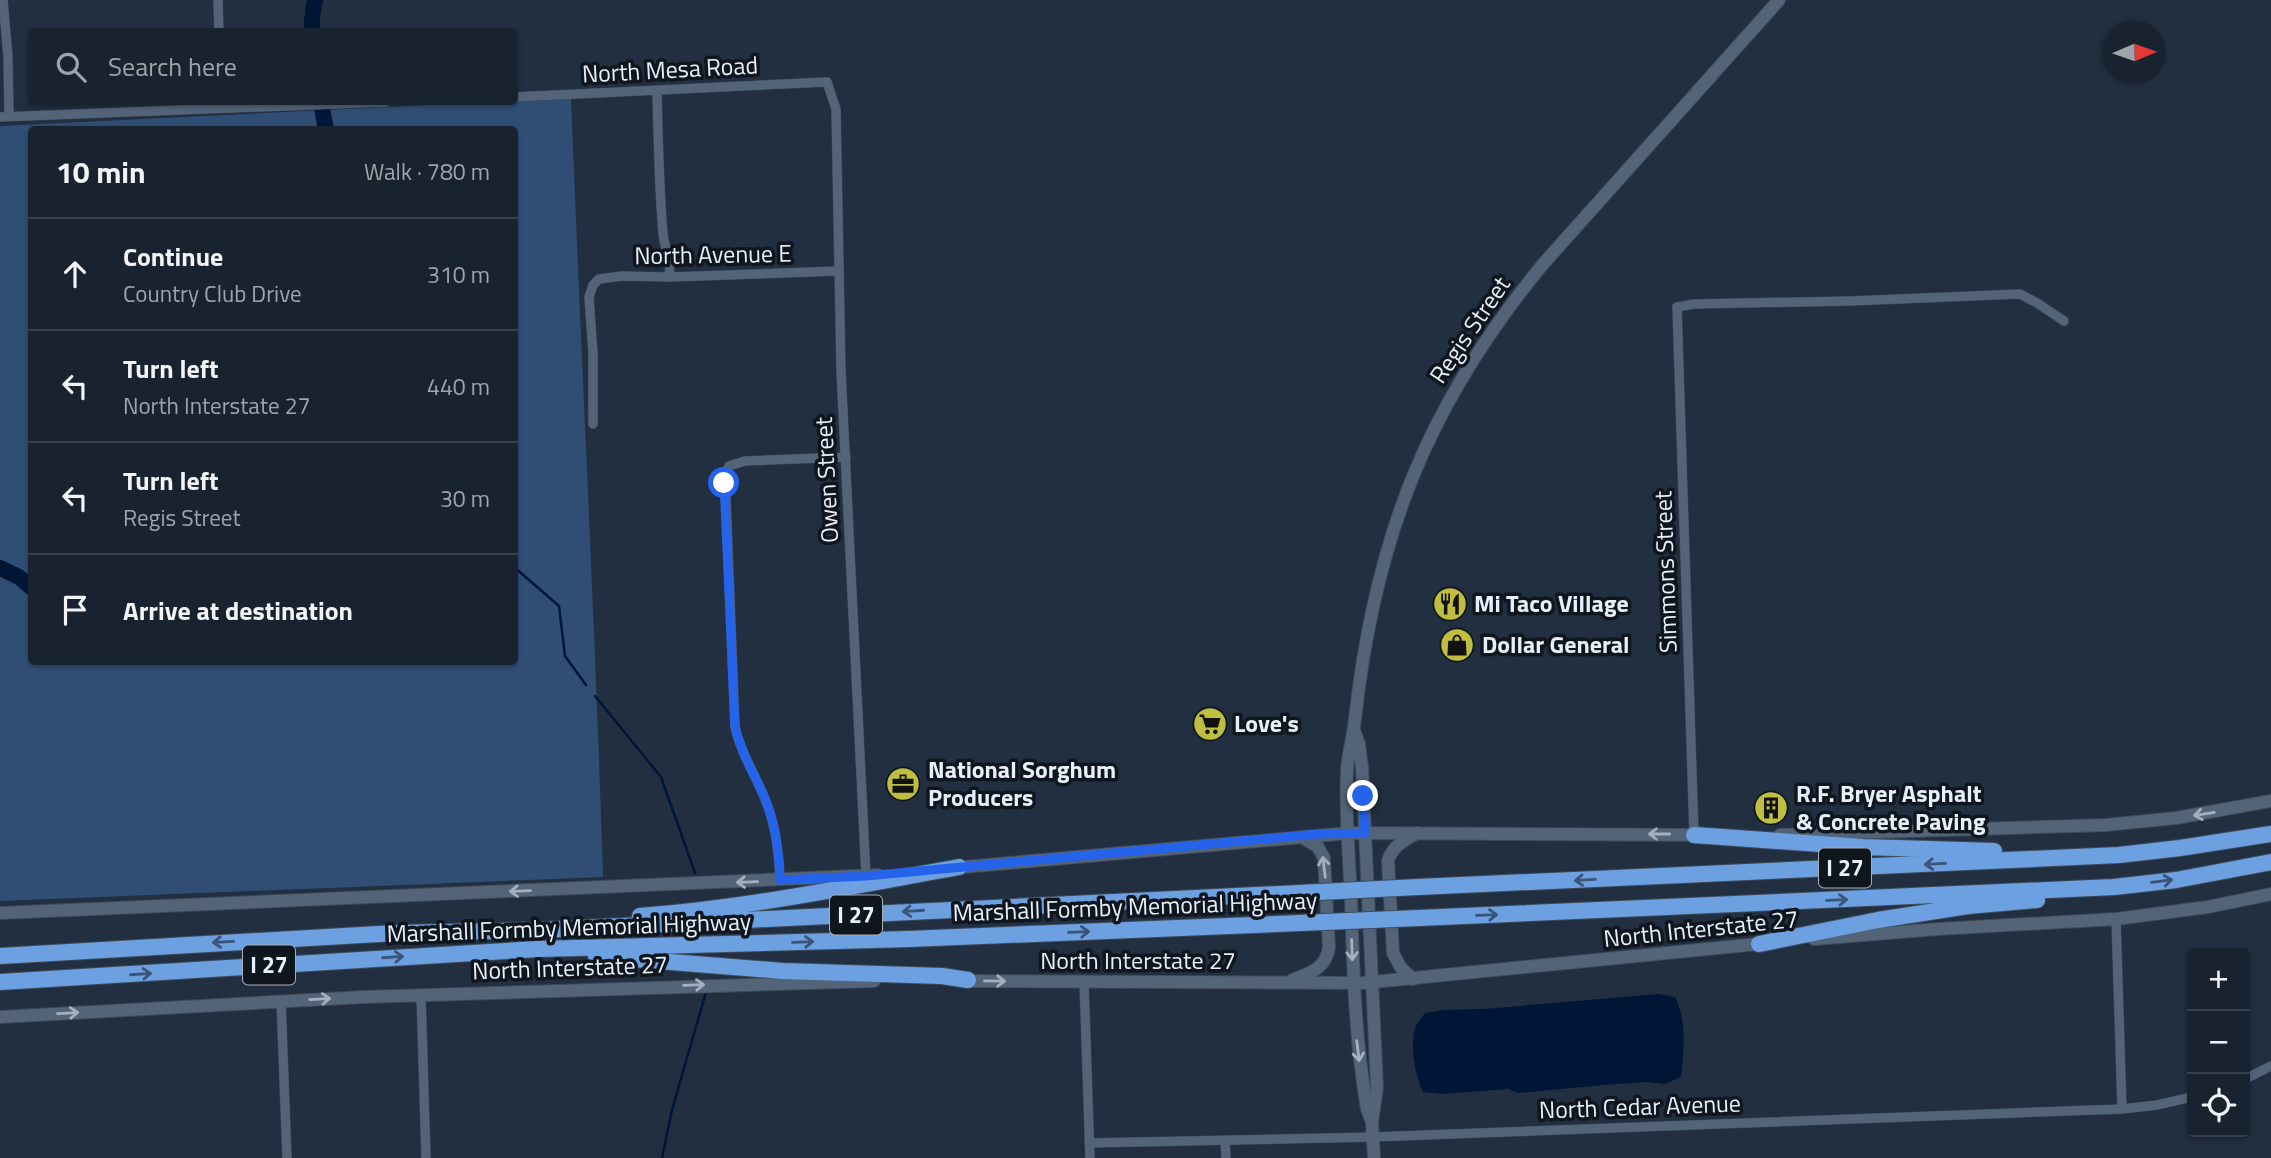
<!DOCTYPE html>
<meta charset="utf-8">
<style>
body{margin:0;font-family:"Titillium Web",sans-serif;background:#222b38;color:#f1f3f6}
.controls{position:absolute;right:21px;bottom:21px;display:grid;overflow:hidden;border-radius:7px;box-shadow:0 2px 5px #0004}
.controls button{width:63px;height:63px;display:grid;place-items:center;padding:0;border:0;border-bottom:2px solid #37404c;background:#192330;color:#f1f3f6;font:35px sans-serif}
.compass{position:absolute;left:2103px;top:21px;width:63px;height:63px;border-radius:50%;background:#192330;box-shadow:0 2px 5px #0004;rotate:88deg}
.stop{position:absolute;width:21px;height:21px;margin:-16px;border:5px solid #2563eb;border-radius:50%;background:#fff}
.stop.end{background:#2563eb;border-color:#fff;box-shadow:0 2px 7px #0008}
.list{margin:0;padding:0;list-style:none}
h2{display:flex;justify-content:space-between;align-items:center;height:91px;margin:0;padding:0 28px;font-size:30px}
h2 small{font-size:23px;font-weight:400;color:#9fa4ab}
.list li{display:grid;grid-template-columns:46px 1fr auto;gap:21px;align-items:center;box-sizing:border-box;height:112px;padding:0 28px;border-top:2px solid #37404c}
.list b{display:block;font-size:26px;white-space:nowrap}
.list p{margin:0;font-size:23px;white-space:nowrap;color:#9fa4ab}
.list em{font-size:23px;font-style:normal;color:#9fa4ab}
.icon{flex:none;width:38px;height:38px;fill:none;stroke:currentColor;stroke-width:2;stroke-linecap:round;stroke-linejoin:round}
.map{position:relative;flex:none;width:2271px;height:1158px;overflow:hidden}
.search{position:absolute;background:#192330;box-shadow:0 2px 5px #0004;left:28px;top:28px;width:490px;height:77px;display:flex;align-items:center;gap:18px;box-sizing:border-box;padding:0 24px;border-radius:7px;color:#9fa4ab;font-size:26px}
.panel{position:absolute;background:#192330;box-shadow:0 2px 5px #0004;left:28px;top:126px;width:490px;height:539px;border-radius:7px}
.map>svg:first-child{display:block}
</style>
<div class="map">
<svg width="2271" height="1158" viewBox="0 0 2271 1158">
<rect width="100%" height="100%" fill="#212f40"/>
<path fill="#304e74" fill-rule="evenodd" d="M571,98C581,358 595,617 603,877L0,901V126ZM32,130H514V662H32Z"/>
<path fill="#001636" d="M1658,994L1675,997C1687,1019 1684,1053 1681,1077L1665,1084L1648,1082L1615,1084L1518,1093L1508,1089L1443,1094L1423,1092C1415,1075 1410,1047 1415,1028C1417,1023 1421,1018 1425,1013L1443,1010L1484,1009Z"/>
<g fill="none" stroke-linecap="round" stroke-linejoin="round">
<g stroke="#001636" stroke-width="2.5">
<path d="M514,567L559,606L565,656L586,685"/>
<path d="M595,696L661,777L695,873"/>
<path d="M662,1158L672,1110L706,992"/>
</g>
<g stroke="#001636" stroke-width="16">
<path d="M313,12L315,0"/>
<path d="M312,32V19"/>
<path d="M321,102L326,130"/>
<path d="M0,568L19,577L32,588"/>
</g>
<g stroke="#3e4a59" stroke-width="10">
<g id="minor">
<path d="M3,0L8,57L9,116"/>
<path d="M218,0L219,32"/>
<path d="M657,91C658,139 659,186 663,234C665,248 670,262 670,277"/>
<path d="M514,97L827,82L836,109L841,371L866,876"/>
<path d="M0,117L386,102"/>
<path d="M593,424V353L589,297L593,285L599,279L622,276L670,277L838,271"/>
<path d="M1694,835L1677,307L1694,304L1850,301L2020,294L2037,303L2064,321"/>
<path d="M780,880C779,852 776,825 765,799C755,774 741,754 735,727L725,474L729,466L745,461L846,457"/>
<path d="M2116,919L2122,1109"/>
<path d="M1084,982L1090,1158"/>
<path d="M421,995L426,1158"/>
<path d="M281,1001L287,1158"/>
<path d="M2245,1079L2271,1066"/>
<path d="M1225,1140L1226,1158"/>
<path d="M1089,1143L1373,1137L2122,1109L2157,1105L2192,1097"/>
</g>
</g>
<g stroke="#3e4a59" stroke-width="14">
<g id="secondary">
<path d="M1354,730L1359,744L1362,768L1377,1087L1372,1122L1374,1158"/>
<path d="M1780,835L2106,825L2176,818L2271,801"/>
<path d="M952,868L1349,833L1702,835"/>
<path d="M0,913L878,875"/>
<path d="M1814,939L1938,929L2116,919L2208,907L2271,894"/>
<path d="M1413,979L1401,968L1393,953L1388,861C1392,846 1405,840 1417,833"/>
<path d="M1292,980C1310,973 1326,969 1329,947L1324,858L1318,847L1302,837"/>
<path d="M962,981L1363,983L1768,943"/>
<path d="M0,1017L364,997L874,981"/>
<path d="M1372,1122L1367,1109C1355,1039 1353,969 1351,898C1349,856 1345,813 1347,771C1348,754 1353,737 1355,719C1375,538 1427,404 1544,263L1779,0"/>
</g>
</g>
<g stroke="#3e4a59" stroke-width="18">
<g id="motorway">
<path d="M1694,835L1863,847L1994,851"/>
<path d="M1418,887L2119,855L2180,848L2271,834"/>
<path d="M640,916C747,908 853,886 959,867"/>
<path d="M1419,918L2114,887L2176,880L2271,862"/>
<path d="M1759,944L1878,920L1968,906L2037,900"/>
<path d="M0,956L396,933L541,930L1299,893"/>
<path d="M596,956L783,971L942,976L968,980"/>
<path d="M0,982L538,949L909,939L1300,923"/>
</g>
</g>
<use href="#minor" stroke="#546478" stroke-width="9"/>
<use href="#secondary" stroke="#546478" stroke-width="12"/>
<use href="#motorway" stroke="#6ca0e1" stroke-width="16"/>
<g stroke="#3e4a59" stroke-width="18" stroke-linecap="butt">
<g id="motorway-bridge">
<path d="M1299,893L1418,887"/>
<path d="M1300,923L1419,918"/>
</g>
</g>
<use href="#motorway-bridge" stroke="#6ca0e1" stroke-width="16"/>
</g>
<defs><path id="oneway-shaft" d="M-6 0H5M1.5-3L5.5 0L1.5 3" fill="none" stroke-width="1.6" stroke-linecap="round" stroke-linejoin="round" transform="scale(1.75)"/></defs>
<g stroke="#a4b0c0">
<use href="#oneway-shaft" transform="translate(2204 814) rotate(171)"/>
<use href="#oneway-shaft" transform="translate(1659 834) rotate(-180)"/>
<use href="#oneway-shaft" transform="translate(1324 867) rotate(-97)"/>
<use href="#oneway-shaft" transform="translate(747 882) rotate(178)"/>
<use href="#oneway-shaft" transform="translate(520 891) rotate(178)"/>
<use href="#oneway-shaft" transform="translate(1352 950) rotate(88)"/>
<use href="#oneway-shaft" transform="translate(995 981) rotate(1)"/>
<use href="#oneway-shaft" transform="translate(694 985) rotate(-2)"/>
<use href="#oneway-shaft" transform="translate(320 999) rotate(-3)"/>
<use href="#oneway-shaft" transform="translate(68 1013) rotate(-3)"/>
<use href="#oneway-shaft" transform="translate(1358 1051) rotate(83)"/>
</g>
<g stroke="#395476">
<use href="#oneway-shaft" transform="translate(1935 864) rotate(177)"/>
<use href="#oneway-shaft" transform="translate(1585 880) rotate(177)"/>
<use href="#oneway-shaft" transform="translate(2162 881) rotate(-7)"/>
<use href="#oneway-shaft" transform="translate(1837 900) rotate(-2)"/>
<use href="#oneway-shaft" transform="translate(913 911) rotate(176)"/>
<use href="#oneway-shaft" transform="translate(1487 915) rotate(-2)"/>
<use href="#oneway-shaft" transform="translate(1079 932) rotate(-2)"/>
<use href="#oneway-shaft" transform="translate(223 942) rotate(177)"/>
<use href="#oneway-shaft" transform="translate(803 942) rotate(-2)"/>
<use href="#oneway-shaft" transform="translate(393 957) rotate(-4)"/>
<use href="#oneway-shaft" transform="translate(141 974) rotate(-4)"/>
</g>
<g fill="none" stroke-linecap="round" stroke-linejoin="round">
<path stroke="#2563eb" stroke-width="9" d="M724,483L735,727C741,754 755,774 765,799C776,825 779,852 780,880L866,876L1318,834L1365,833L1363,796"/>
</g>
<defs>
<g id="restaurant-disc" transform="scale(1.75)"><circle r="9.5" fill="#bfbe41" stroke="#10161e"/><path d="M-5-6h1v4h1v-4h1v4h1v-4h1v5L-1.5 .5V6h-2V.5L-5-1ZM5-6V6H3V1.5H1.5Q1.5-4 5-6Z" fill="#111"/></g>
<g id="shop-disc" transform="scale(1.75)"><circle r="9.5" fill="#bfbe41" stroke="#10161e"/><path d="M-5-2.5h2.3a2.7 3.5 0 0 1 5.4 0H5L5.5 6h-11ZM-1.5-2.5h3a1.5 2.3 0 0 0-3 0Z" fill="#111"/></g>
<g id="supermarket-disc" transform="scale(1.75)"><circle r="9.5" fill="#bfbe41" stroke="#10161e"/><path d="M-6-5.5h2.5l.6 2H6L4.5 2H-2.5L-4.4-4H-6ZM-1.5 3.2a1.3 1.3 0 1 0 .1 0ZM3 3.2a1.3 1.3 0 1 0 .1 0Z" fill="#111"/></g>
<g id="office-disc" transform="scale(1.75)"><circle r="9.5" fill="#bfbe41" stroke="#10161e"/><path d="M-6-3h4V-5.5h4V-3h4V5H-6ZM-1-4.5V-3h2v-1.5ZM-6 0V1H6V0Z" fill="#111"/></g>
<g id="building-disc" transform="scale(1.75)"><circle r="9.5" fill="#bfbe41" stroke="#10161e"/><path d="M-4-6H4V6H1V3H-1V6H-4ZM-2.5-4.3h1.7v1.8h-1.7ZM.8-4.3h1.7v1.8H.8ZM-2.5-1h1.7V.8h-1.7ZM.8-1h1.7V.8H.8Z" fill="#111"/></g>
</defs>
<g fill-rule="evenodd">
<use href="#restaurant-disc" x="1450" y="604"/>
<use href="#shop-disc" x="1457" y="645"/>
<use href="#supermarket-disc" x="1210" y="724"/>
<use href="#office-disc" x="903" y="784"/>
<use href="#building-disc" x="1771" y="808"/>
</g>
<g text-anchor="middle" stroke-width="7" stroke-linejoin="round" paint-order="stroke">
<g fill="#10161e" stroke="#a6aeb8" stroke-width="2">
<rect x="1819" y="848.5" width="52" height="39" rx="5"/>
<rect x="830" y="895.5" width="52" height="39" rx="5"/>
<rect x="243" y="945.5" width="52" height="39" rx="5"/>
</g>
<g font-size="23" font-weight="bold" fill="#e6effa">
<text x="1845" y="876">I 27</text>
<text x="856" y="923">I 27</text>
<text x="269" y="973">I 27</text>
</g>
<g font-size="24" fill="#e6effa" stroke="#10161e">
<text transform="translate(670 70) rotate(-3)" y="8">North Mesa Road</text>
<text transform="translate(713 255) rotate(-1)" y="8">North Avenue E</text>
<text transform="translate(1470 330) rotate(-56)" y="8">Regis Street</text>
<text transform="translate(827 480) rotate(-93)" y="8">Owen Street</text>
<text transform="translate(1666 572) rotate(-92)" y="8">Simmons Street</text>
<text transform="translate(1135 907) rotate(-2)" y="8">Marshall Formby Memorial Highway</text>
<text transform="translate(569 928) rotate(-2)" y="8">Marshall Formby Memorial Highway</text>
<text transform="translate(1701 929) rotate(-6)" y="8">North Interstate 27</text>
<text x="1138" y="969">North Interstate 27</text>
<text transform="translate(570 968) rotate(-2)" y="8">North Interstate 27</text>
<text transform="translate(1640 1107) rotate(-2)" y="8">North Cedar Avenue</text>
</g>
<g font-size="24" font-weight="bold" fill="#e6effa" stroke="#10161e" text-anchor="start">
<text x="1474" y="612">Mi Taco Village</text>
<text x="1482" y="653">Dollar General</text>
<text x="1234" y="732">Love's</text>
<text x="928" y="778">National Sorghum<tspan x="928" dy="28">Producers</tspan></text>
<text x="1796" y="802">R.F. Bryer Asphalt<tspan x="1796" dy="28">&amp; Concrete Paving</tspan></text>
</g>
</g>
</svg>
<div class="controls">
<button>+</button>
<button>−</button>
<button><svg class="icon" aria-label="locate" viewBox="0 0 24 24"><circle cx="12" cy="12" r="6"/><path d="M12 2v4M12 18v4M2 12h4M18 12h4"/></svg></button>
</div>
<svg class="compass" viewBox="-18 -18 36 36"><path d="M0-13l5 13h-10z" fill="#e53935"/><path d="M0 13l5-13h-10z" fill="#9fa4ab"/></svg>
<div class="stop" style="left:724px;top:483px"></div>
<div class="stop end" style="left:1363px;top:796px"></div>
<div class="search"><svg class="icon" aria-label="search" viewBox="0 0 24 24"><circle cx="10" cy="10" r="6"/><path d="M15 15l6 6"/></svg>Search here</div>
<section class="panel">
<h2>10 min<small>Walk · 780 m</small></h2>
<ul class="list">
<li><svg class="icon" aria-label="ahead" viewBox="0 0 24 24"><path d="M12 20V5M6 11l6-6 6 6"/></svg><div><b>Continue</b><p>Country Club Drive</p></div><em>310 m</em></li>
<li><svg class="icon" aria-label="left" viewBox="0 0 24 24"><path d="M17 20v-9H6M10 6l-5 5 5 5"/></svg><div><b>Turn left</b><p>North Interstate 27</p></div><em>440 m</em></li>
<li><svg class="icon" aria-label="left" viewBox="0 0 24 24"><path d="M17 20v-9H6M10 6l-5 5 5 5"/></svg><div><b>Turn left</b><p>Regis Street</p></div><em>30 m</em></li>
<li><svg class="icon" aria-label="arrive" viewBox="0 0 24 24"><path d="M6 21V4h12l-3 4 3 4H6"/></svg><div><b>Arrive at destination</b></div></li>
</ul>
</section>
</div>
